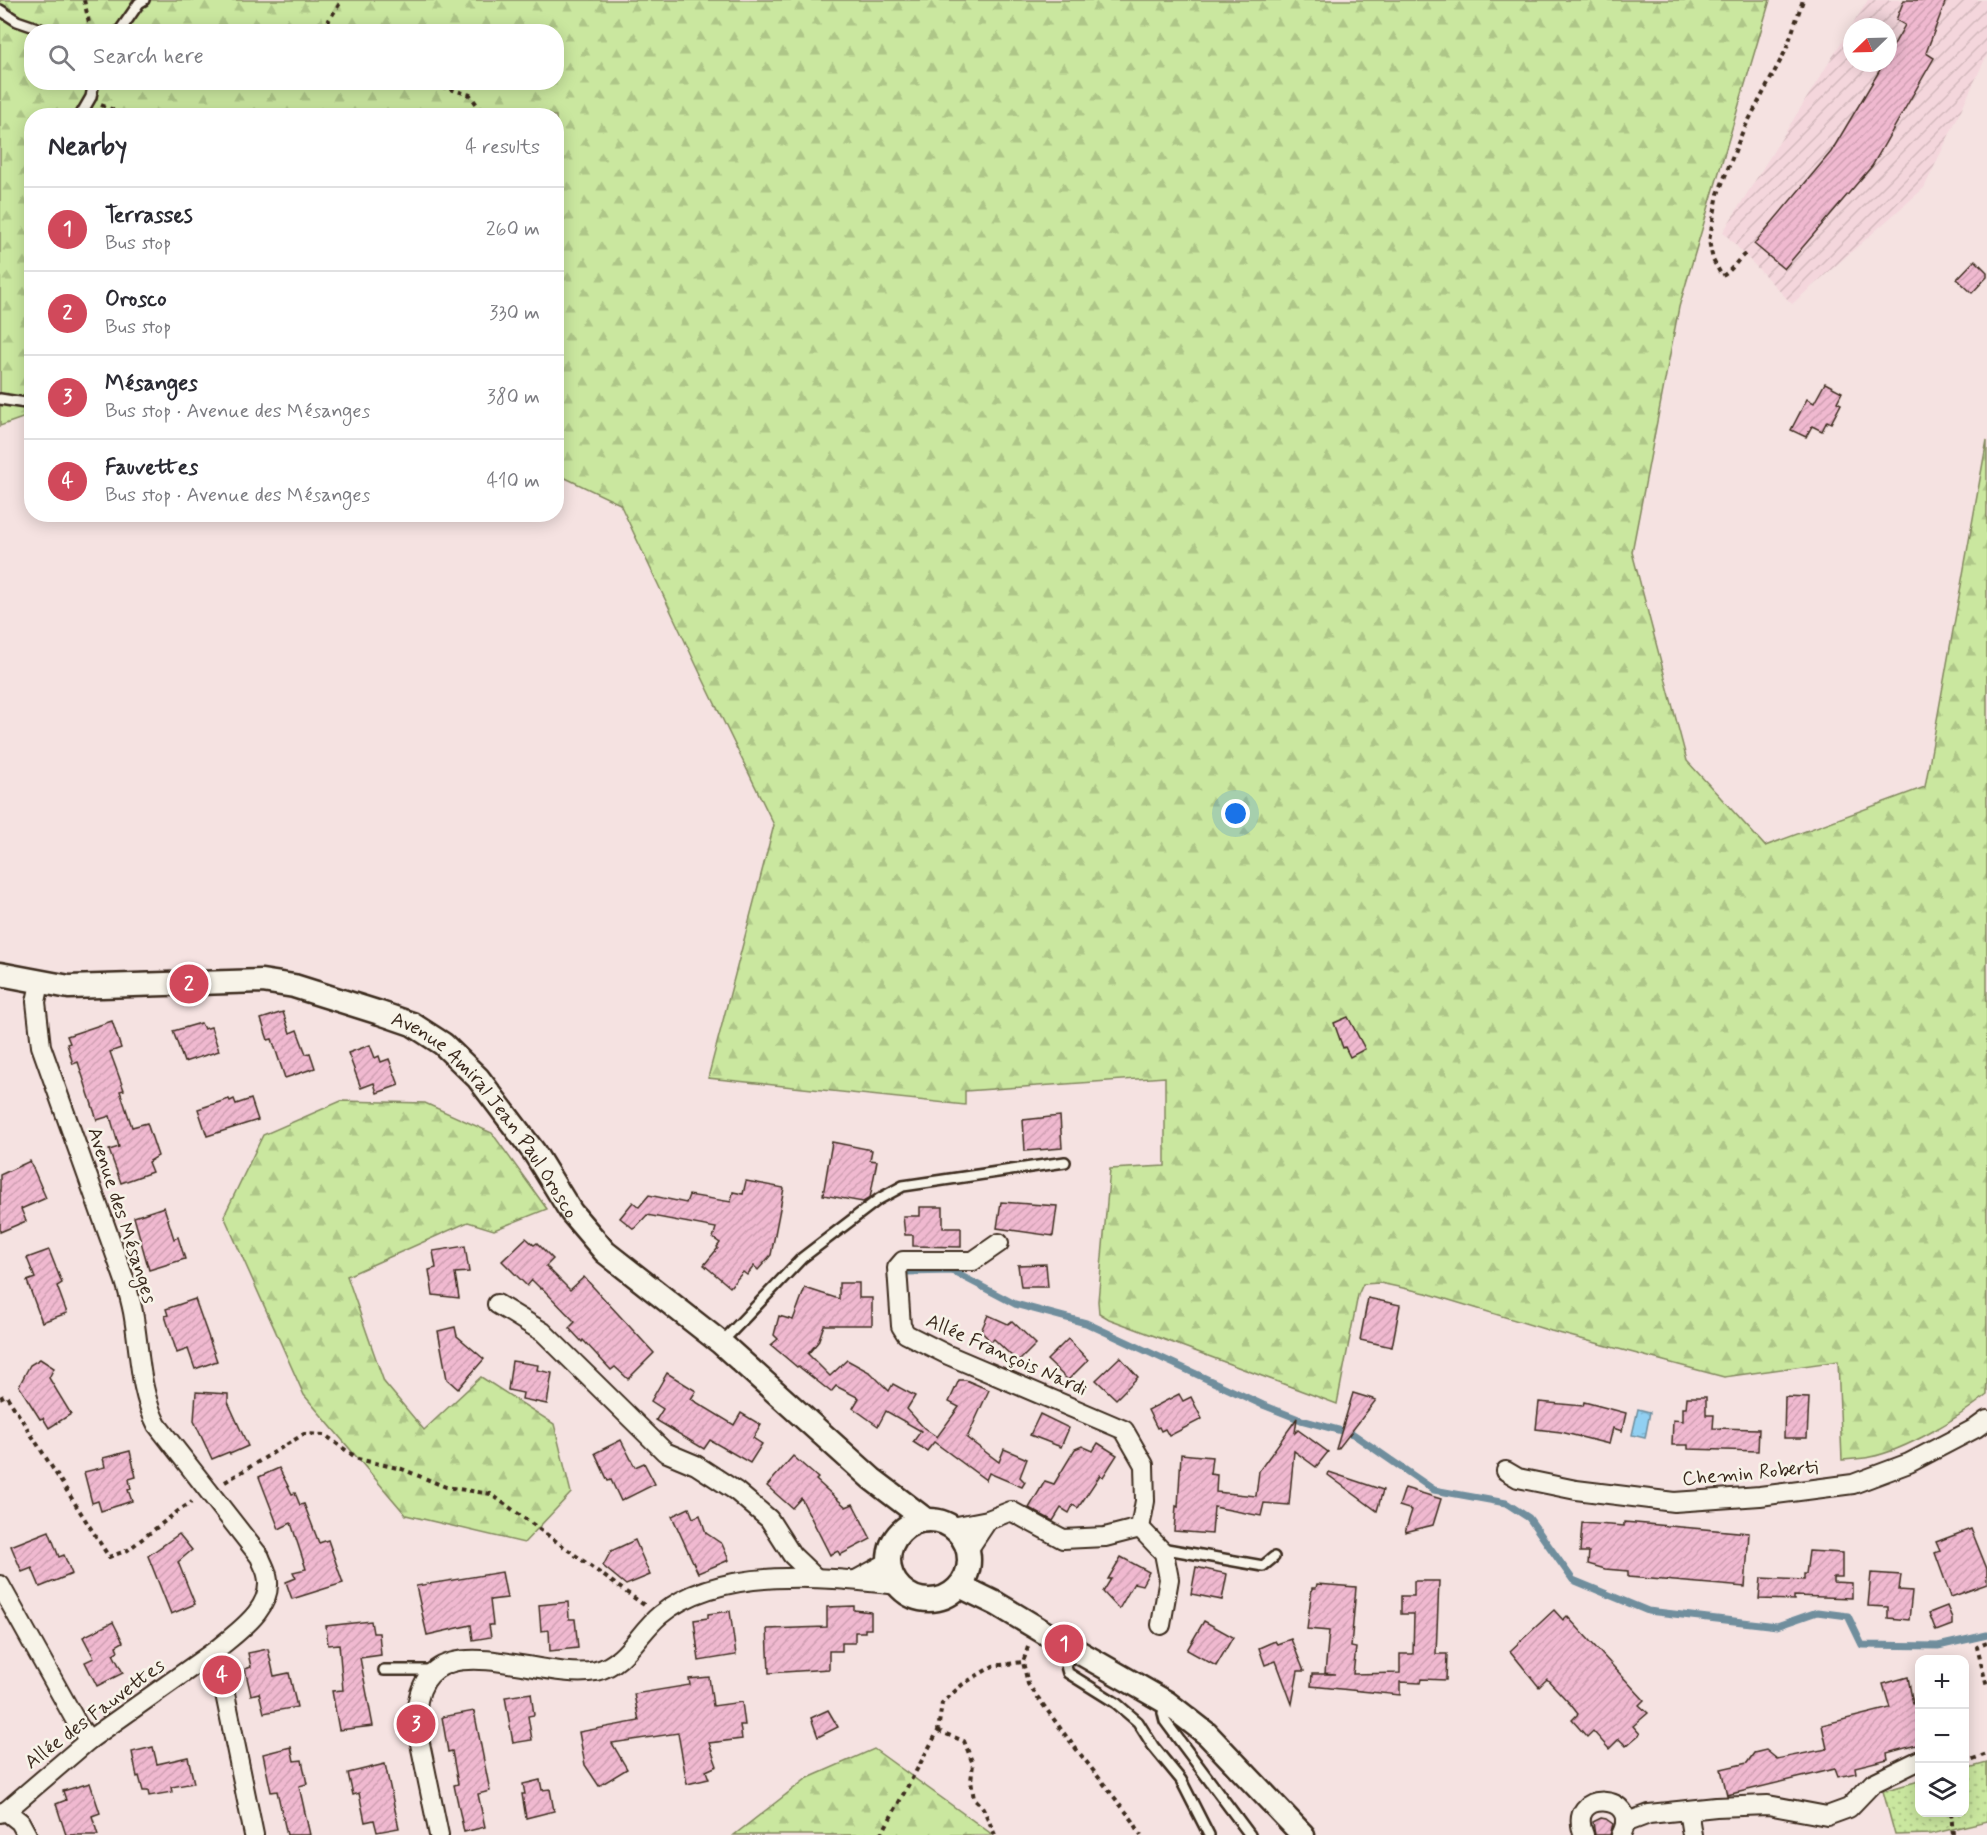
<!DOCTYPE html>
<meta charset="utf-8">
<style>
body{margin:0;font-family:Mynerve,sans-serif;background:#f2f2f3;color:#2b2b33}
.controls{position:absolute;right:18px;bottom:18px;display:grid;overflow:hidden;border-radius:12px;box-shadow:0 3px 15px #0003}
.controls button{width:54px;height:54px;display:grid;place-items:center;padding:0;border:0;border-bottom:2px solid #e1e1e2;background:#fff;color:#2b2b33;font:30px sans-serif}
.compass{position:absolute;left:1843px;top:18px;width:54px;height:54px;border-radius:50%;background:#fff;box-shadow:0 3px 15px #0003;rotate:247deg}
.you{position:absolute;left:1236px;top:814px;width:21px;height:21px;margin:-15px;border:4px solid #fff;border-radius:50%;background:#1a73e8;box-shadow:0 0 0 9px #1a73e833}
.badge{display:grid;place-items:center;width:39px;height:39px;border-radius:50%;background:#d1495b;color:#fff;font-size:20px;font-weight:700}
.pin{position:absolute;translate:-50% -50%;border:3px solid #fff;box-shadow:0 2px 6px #0006}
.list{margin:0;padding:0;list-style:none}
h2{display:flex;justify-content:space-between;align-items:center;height:78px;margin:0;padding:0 24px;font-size:26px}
h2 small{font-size:20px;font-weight:400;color:#7c7c81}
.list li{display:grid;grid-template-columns:39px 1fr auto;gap:18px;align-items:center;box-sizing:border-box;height:84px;padding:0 24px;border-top:2px solid #e1e1e2}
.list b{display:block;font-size:22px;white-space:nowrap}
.list p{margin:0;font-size:20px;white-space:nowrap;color:#7c7c81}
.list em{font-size:20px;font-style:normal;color:#7c7c81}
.icon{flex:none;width:33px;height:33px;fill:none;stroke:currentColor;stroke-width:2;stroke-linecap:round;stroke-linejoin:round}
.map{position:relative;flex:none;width:1987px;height:1835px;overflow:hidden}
.search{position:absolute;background:#fff;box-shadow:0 3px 15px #0003;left:24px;top:24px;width:540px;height:66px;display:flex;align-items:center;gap:15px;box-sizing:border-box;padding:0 21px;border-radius:24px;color:#7c7c81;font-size:22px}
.panel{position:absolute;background:#fff;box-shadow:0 3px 15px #0003;left:24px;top:108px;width:540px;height:414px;border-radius:24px}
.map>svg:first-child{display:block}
</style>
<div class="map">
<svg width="1987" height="1835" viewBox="0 0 1987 1835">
<defs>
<pattern id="industrial-furrows" width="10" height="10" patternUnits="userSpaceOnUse" patternTransform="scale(1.5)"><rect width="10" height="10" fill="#f4d6dc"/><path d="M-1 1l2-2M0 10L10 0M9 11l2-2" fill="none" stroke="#d2b8bc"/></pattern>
<pattern id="forest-firs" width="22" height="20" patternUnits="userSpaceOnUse" patternTransform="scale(1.5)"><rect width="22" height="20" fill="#cae79f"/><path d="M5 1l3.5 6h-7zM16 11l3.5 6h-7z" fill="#aec688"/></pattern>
<pattern id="park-dots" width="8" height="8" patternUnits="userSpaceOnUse" patternTransform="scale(1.5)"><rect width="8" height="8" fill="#cae79f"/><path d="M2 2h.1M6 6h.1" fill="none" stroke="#aec688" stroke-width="1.8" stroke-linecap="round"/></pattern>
<pattern id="water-ripples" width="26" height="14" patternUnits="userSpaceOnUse" patternTransform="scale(1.5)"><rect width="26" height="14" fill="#91d0f2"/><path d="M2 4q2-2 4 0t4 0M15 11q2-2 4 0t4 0" fill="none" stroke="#7eb3cf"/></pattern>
<pattern id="building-hatch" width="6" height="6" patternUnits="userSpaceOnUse" patternTransform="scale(1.5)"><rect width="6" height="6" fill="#f0b9d0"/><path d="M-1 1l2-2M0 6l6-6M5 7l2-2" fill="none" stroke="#cf9fb2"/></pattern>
</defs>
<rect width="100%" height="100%" fill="#f5e2e1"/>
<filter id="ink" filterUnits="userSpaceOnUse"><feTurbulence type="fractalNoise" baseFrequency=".0167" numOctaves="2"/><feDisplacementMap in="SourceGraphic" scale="12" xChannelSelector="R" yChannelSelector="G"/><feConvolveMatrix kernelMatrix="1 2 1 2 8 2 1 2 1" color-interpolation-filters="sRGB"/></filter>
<g filter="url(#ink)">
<path fill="url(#industrial-furrows)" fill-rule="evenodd" d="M1868,0H1987V55L1924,188L1792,304L1723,232ZM1852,27H1888V63H1852Z"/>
<g fill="url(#forest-firs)" stroke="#82885e" stroke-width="1.5" fill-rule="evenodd">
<path d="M0,0H1770L1679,307L1632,552L1687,761L1765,846L1925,787L1987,440V1395C1958,1418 1907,1450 1870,1457C1861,1459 1851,1459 1842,1460L1838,1361L1724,1377L1551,1331L1426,1293L1380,1283L1363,1284L1358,1295L1337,1404L1109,1319L1099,1313L1098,1301L1110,1169L1165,1166V1077L965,1091V1105L708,1078L774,825L700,673L620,504L557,474L556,116H32L31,415L0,426ZM32,32H556V82H32Z"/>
<path d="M341,1101L425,1103L492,1133L547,1209L494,1230L468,1222L347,1276L384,1382L424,1430L481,1377L554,1424L571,1493L524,1543L406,1515L304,1395L224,1216L263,1135Z"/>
<path d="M874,1749L993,1835H734L806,1779Z"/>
</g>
<path fill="url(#park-dots)" stroke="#82885e" stroke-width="1.5" d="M1987,1763V1821L1931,1834L1895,1835L1883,1791L1919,1781L1920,1812H1964L1965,1769Z"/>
<path fill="url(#water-ripples)" stroke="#6f8e9d" stroke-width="1.5" d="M1638,1409L1650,1412L1645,1438L1632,1435Z"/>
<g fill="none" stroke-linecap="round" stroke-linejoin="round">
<path stroke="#6f8e9d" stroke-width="7" d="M906,1272L952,1271L1015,1304L1086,1323L1263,1405L1301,1420L1353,1434L1434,1490L1506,1503L1529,1518L1573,1580L1648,1611L1777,1626L1817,1612L1848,1616L1862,1645L1938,1646L1987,1635"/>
</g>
<g fill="url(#building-hatch)" stroke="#3b2a1e" stroke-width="1.5">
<path d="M1904,0H1946L1926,53L1934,58L1872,166L1784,269L1754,244L1831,152L1884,63H1888V55L1905,25L1896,20Z"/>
<path d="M1975,260L1987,272V277L1972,293L1957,279Z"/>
<path d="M1825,383L1842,392L1837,402L1841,404L1831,423L1827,421L1822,431L1812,426L1806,437L1791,430L1807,399L1814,403Z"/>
<path d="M283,1012L290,1033L297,1030L306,1054L310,1053L315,1068L285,1078L272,1039L268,1040L261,1019Z"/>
<path d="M1348,1017L1365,1049L1350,1057L1345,1047L1343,1048L1334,1023Z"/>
<path d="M112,1021L121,1048L110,1052L124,1090L120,1091L132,1127L147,1123L158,1156L148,1162L152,1172L121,1183L109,1150L119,1147L110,1116L97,1120L78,1062L73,1064L67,1044L70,1043L67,1036Z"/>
<path d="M201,1023L204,1029L211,1027L219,1051L184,1062L173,1031Z"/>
<path d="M370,1045L375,1058L379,1056L381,1062L389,1059L399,1085L377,1093L374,1083L361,1088L348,1053Z"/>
<path d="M229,1099L230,1101L234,1099L236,1104L251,1099L258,1120L207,1136L198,1109Z"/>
<path d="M1060,1116L1062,1148L1025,1151L1023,1120Z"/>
<path d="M832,1142L872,1150L870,1160L877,1161L870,1198L863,1202L823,1195Z"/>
<path d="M30,1161L46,1198L21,1209L26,1221L0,1232V1175Z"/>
<path d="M746,1181L784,1188L771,1255L758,1270L754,1266L747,1275L743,1272L730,1287L704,1265L718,1248L717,1247L720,1243L713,1238L716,1228L647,1215L634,1229L620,1218L633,1202L639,1207L649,1195L686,1203L689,1195L731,1202L733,1192L743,1194Z"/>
<path d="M1001,1202L1057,1206L1053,1236L997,1228Z"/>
<path d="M164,1207L174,1239L178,1237L185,1259L149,1270L134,1217Z"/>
<path d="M920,1207H943V1228H961V1247L913,1246V1235H905L903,1216H920Z"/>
<path d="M526,1238L534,1245L537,1243L553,1259L546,1266L570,1290L584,1277L654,1353L628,1379L615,1367L611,1370L583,1340L582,1342L569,1328L575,1322L542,1288L541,1289L532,1280L527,1286L502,1261Z"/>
<path d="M465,1246L469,1272L455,1273L459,1298L433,1295L429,1270L436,1268L433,1251Z"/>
<path d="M49,1250L62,1283L57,1286L67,1313L42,1322L27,1281L35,1278L27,1258Z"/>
<path d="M1046,1264L1048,1287H1021L1018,1265Z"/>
<path d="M839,1283H859V1298H872V1325H824L818,1342L808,1354L830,1376L847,1360L871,1373L889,1391L893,1384L915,1396L907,1409L924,1428L937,1437L959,1407L949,1402L959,1380H966L989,1390L967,1438L999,1462L1004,1449L1027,1459L1020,1477L1025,1482L1022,1487L989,1473L986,1480L934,1442L927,1451L913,1442L921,1431L886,1411L878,1426L853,1408L859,1398L836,1386L831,1392L798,1366L797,1367L771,1345L778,1339L774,1335L779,1316L793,1320L805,1288L839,1299Z"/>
<path d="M1368,1298L1400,1305L1392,1347L1360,1340Z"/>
<path d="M195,1299L217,1361L195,1369L188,1349L177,1353L165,1316L168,1315L166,1309Z"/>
<path d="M988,1315L1008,1324L1012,1321L1036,1344L1018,1362L994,1339L991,1342L981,1331Z"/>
<path d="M455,1327L457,1336L484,1359L458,1389L447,1379L438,1331Z"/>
<path d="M1068,1339L1088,1360L1068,1380L1047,1360Z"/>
<path d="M1120,1357L1138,1377L1116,1399L1096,1380Z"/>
<path d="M40,1359L54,1368L49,1378L71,1414L49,1428L43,1418L40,1419L19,1386L30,1365Z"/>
<path d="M512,1361L538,1365L537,1370L552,1373L547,1404L522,1399L523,1393L508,1390Z"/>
<path d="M667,1373L696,1391L691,1399L734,1425L741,1413L761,1425L753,1438L762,1444L750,1463L710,1440L704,1449L656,1420L663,1409L651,1401Z"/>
<path d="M196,1392L228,1394V1402L248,1446L230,1454L229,1452L212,1459L194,1421Z"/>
<path d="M1353,1393L1376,1400L1338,1449H1336Z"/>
<path d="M1179,1394L1183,1401L1191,1397L1202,1419L1169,1436L1165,1429L1161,1431L1159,1427L1157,1428L1148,1410Z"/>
<path d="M1687,1397H1706V1415H1714L1713,1428L1759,1429L1758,1451L1688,1449V1445H1672L1673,1420L1683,1421V1408H1686Z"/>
<path d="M1785,1397L1809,1398L1807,1438H1784Z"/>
<path d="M1539,1402L1583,1406L1584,1402L1626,1413L1622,1431L1613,1428L1609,1444L1561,1432L1536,1429Z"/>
<path d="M1040,1414L1069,1428L1061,1447L1030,1435Z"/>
<path d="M1297,1418L1295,1433L1298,1430L1328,1452L1316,1467L1294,1451L1289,1505L1264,1503L1261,1516L1214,1507L1212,1534L1174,1531L1176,1506L1178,1507L1181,1454L1212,1457L1210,1474L1217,1475L1216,1492L1256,1496L1259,1471Z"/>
<path d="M621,1440L635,1467L644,1463L655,1484L621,1501L611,1480L608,1481L595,1453Z"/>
<path d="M1098,1443L1117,1455L1103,1477L1100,1475L1078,1508L1073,1505L1069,1513L1061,1508L1053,1521L1029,1508L1045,1481L1054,1484L1075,1449L1082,1446L1093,1451Z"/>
<path d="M130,1451L136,1477L129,1479L131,1489L128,1490L132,1501L101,1511L98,1501L92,1503L84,1472L105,1467L103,1458Z"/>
<path d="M793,1456L818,1478L816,1480L846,1507L853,1504L871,1539L840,1555L838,1551L830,1555L801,1498L792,1508L767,1486Z"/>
<path d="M279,1468L292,1494L295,1493L300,1505L304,1504L319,1543L328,1540L343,1583L292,1599L286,1582L296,1578L293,1572L306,1569L291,1523L279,1529L259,1477Z"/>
<path d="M1329,1472L1383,1490L1377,1511L1328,1475Z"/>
<path d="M1405,1488L1441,1499L1433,1525L1405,1532L1412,1510L1399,1506Z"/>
<path d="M689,1508L693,1518L700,1515L706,1533L722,1544L729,1560L698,1573L672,1516Z"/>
<path d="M1624,1522L1749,1533L1745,1587L1628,1577V1571L1605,1569L1588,1564L1589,1552H1580L1582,1523L1624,1526Z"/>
<path d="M1971,1529L1987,1569V1584L1951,1597L1935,1553L1940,1551L1936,1542Z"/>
<path d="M49,1531L59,1557L64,1555L72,1574L40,1587L32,1568L22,1572L11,1546Z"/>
<path d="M179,1534L192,1550L178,1562L195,1604L171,1614L148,1556Z"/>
<path d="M635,1540L650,1575L626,1585L603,1566L611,1551Z"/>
<path d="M1809,1551L1842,1553V1577H1833V1582L1852,1583V1598L1794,1596V1600L1759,1599L1761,1578L1804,1580V1574H1806Z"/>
<path d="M1121,1557L1149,1572L1142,1585L1134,1583L1119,1609L1103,1592L1111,1579H1108Z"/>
<path d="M1196,1567L1227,1574L1222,1600L1191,1594Z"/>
<path d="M502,1572L507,1598L490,1600L493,1625H489L491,1637L473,1640L471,1625L427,1635L416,1586Z"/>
<path d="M1871,1573L1901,1575L1899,1590L1912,1591L1909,1620L1888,1618V1607L1868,1606Z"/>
<path d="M1414,1581H1439L1436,1654H1447L1446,1680L1421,1679L1420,1683L1400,1682V1695L1311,1686L1312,1674H1335L1325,1673L1329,1631L1307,1629L1312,1588H1316L1317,1584L1356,1587L1351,1647L1356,1648L1353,1674L1400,1673V1654H1413L1414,1614H1401V1596H1414Z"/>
<path d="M568,1602L569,1619H575L578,1648L550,1651L549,1630L541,1631L539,1605Z"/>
<path d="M854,1606V1610L871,1612V1629H865V1632H855V1643H842V1651H829V1669L769,1673L767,1629L827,1627V1607Z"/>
<path d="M1947,1606L1952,1618V1625L1936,1631L1929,1613Z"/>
<path d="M1554,1610L1563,1620L1567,1616L1644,1700L1639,1705L1648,1713L1633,1726L1640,1734L1626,1746L1619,1739L1609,1749L1593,1731L1587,1737L1572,1720L1578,1714L1571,1705L1547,1679L1539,1687L1510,1651Z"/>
<path d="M730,1611L736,1655L699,1661L694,1620L708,1618V1614Z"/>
<path d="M371,1621L373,1633H379L381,1655L360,1658L373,1726L339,1730L332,1691L343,1690L339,1644L328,1645L326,1626Z"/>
<path d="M1204,1621L1233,1637L1216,1666L1187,1650Z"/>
<path d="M113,1622L123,1642L116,1646L118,1651L113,1654L123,1673L97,1686L85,1662L94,1658L83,1637Z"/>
<path d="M1291,1639L1304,1671H1298L1292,1704L1276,1661L1265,1665L1259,1648L1275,1641L1277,1644Z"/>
<path d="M268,1649L274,1676L289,1673L297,1707L264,1713L259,1693L251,1695L245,1669L251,1667L248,1653Z"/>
<path d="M709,1677L713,1706L742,1702L745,1725H740L742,1739L709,1743L717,1766L706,1771L709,1779L687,1784L678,1733L612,1743L627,1769L599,1786L585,1765L579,1732L639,1721L634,1694L690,1685L689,1679Z"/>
<path d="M1908,1677L1913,1704L1920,1703V1744L1887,1753L1888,1759L1855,1767L1856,1773L1838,1777L1835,1769L1727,1795L1721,1769L1747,1763L1754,1753L1766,1750L1777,1759L1827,1749L1822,1725L1890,1708L1883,1684Z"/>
<path d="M531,1693L534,1715L528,1716L532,1740L513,1743L505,1697Z"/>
<path d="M828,1710L838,1727L818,1737L811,1718Z"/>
<path d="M474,1711L490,1791L478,1794L485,1827L464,1832L454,1785L458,1784L452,1751L448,1752L442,1717Z"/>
<path d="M153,1747L157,1764L188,1757L194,1783L171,1787L172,1792L149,1796L148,1791H143L139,1776L137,1777L132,1752Z"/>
<path d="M291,1747L294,1761L302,1760L307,1784L299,1786L310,1835H287L277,1791L271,1792L263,1754Z"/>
<path d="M385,1764L399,1828L377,1832L374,1820L365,1822L359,1793L353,1795L348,1773Z"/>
<path d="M540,1780L542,1790L550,1789L554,1811L526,1818L522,1794H525L523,1784Z"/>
<path d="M90,1783L100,1813L92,1816L98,1835H66L56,1804L66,1800L63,1791Z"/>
<path d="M1601,1818L1606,1819L1613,1824L1610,1835H1595L1593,1822Z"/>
</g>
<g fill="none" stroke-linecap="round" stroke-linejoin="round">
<g stroke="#3b2a1e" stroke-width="14">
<g id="service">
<path d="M0,10L17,21L49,32"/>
<path d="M119,32L139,3L144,0"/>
<path d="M80,116L91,97L94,82"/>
<path d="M0,399L32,404"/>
<path d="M721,1343L802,1258L879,1199L903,1186L1065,1162"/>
<path d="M1161,1548L1263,1566L1274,1557"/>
<path d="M1074,1650C1067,1658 1064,1662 1068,1673L1116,1703L1138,1722L1153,1746L1181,1780L1209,1835"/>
<path d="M384,1670H434"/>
<path d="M1166,1704L1163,1713L1165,1721L1250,1835"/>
</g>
</g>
<g stroke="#3b2a1e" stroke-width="22">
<g id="minor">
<path d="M40,983L36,1002L41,1046L125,1281C128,1291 131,1302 133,1312C140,1351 139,1390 157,1425L260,1557C262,1563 266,1569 267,1575C275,1608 237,1632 216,1650L254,1835"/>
<path d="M497,1304L543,1332L665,1452L696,1465L736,1491L769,1519L792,1555L816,1578"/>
<path d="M1506,1471L1518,1478L1576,1490L1674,1502L1760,1496L1853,1484L1909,1463L1976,1428L1987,1420"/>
<path d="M952,1527L988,1520L1011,1511L1063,1539L1105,1537L1140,1528L1145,1501L1144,1465L1124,1430L948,1355L906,1334L901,1326L897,1268L903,1261H973L999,1243"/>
<path d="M1140,1528L1164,1553L1169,1579L1161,1625"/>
<path d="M968,1550L988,1520"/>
<path d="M856,1580L889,1562"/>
<path d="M0,1585L78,1725L89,1740"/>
<path d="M1688,1810L1692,1835"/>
<path d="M6,1811L20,1822L27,1835"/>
<path d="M0,1813L6,1811L89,1740L216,1650"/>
<path d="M1625,1823L1649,1814L1716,1807L1768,1805L1827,1816L1849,1808L1873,1783L1920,1760"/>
<path d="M439,1835L416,1724C415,1612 536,1683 596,1671C626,1664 638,1633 660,1615C720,1565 827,1577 899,1585"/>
<path d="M1584,1835C1564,1788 1644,1793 1621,1835"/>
</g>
</g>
<g stroke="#3b2a1e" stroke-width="27">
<g id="tertiary">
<path id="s1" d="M0,974L69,987L262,981L294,986L380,1013L412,1024L443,1044L478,1078L534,1152L571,1212L605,1252L721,1343L872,1479L926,1520"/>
<circle cx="929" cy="1560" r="40"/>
<path d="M960,1586L997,1604L1047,1634L1166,1702L1207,1734L1303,1835"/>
</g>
</g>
<g stroke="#3b2a1e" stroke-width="4" stroke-dasharray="4.5 4.5" stroke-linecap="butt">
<path d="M84,0L91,32"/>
<path d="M327,32L329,20L342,0"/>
<path d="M415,82L433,84L470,95L485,116"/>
<path d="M101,105L119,112L121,116"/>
<path d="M1745,254C1736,261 1732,271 1722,276L1713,260L1709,241L1718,194L1742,133L1786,50L1803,0"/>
<path d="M0,1398L6,1395L109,1557L128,1550L178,1511L192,1502"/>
<path d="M225,1482L304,1434L325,1435L358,1459L402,1469L446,1487L491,1494L644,1605"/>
<path d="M1987,1643L1977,1647L1987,1687"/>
<path d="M1028,1647L1023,1662L1028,1684L1066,1736L1133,1821L1141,1835"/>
<path d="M938,1731L964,1741L973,1764L971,1781L974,1799L983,1808L995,1835"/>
<path d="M1964,1762L1987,1754"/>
<path d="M1951,1812L1953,1835"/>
<path d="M881,1835L938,1731L942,1703L963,1684L993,1666L1023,1662"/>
</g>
<use href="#service" stroke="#f7f3e8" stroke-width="9"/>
<use href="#minor" stroke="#f7f3e8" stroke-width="18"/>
<use href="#tertiary" stroke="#f7f3e8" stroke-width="22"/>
</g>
</g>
<g text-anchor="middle" stroke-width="5" stroke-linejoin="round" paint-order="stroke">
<g font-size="20" fill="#3b2a1e" stroke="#f7f3e8">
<text dy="7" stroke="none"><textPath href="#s1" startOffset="536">Avenue Amiral Jean Paul Orosco</textPath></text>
<text transform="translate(123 1215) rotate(72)" y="7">Avenue des Mésanges</text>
<text transform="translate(1007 1354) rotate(24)" y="7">Allée François Nardi</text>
<text transform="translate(1750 1472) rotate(-5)" y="7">Chemin Roberti</text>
<text transform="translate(94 1713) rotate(-37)" y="7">Allée des Fauvettes</text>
</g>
</g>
</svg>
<div class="controls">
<button>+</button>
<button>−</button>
<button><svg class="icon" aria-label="layers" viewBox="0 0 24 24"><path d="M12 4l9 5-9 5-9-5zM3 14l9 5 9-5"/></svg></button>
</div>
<svg class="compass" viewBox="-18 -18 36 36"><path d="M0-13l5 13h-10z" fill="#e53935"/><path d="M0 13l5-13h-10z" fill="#7c7c81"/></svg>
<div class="you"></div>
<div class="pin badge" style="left:1064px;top:1644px">1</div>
<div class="pin badge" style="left:189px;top:984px">2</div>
<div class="pin badge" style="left:416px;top:1724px">3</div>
<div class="pin badge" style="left:222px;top:1675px">4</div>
<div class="search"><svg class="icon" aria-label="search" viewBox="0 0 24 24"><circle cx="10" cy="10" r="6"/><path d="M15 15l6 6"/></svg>Search here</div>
<section class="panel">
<h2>Nearby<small>4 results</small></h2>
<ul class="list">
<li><span class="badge">1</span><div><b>Terrasses</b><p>Bus stop</p></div><em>260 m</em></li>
<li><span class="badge">2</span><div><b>Orosco</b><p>Bus stop</p></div><em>330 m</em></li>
<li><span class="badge">3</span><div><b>Mésanges</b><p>Bus stop · Avenue des Mésanges</p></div><em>380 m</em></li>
<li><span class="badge">4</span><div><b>Fauvettes</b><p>Bus stop · Avenue des Mésanges</p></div><em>410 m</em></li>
</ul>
</section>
</div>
